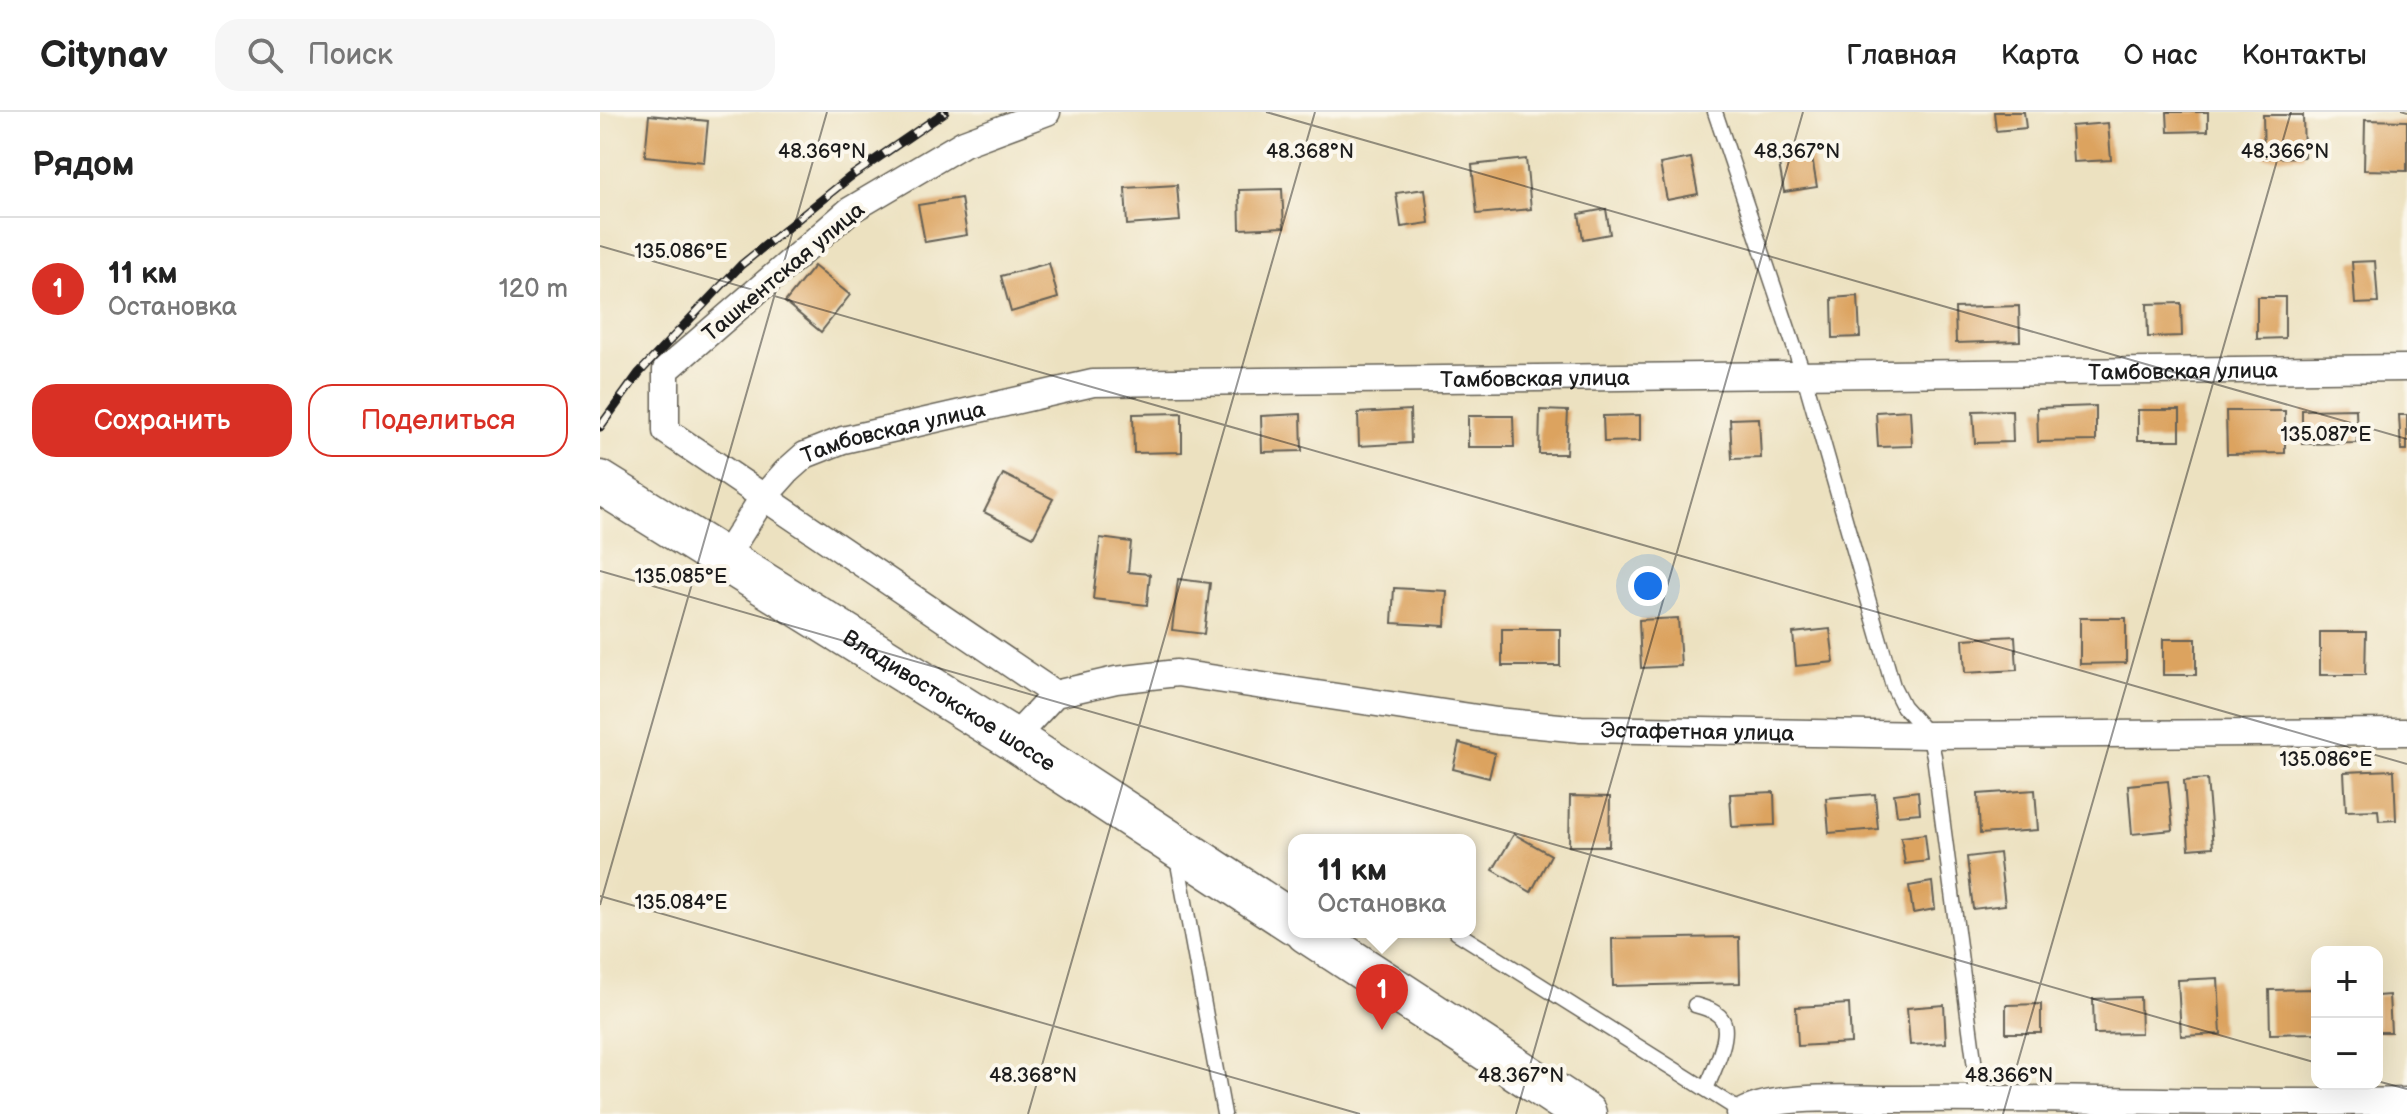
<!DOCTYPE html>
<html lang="ru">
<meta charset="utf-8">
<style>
body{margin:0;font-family:"Balsamiq Sans",sans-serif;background:#f6f6f6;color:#222}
.controls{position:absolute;right:24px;bottom:24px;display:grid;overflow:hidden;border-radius:16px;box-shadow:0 8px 32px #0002}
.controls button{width:72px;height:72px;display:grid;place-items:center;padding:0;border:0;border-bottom:2px solid #e0e0e0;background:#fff;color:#222;font:40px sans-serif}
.you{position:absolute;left:1048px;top:474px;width:28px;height:28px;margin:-20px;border:6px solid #fff;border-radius:50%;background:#1a73e8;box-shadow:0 0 0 12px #1a73e833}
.badge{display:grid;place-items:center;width:52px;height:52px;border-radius:50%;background:#d93025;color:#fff;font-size:26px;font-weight:700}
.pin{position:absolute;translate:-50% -66px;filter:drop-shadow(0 2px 4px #0008)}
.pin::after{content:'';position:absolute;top:42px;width:28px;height:24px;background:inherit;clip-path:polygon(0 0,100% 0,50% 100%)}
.popup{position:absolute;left:688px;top:722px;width:188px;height:104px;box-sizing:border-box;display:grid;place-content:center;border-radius:16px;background:#fff;filter:drop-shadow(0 2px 6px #0005);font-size:26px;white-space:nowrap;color:#767676}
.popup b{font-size:30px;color:#222}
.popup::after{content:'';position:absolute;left:50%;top:100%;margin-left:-16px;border:16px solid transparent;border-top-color:#fff}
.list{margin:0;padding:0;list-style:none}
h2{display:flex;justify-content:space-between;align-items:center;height:104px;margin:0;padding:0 32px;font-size:34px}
h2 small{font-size:26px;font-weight:400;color:#767676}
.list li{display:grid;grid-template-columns:52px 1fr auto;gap:24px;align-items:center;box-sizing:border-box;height:144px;padding:0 32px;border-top:2px solid #e0e0e0}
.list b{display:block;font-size:30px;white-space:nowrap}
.list p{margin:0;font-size:26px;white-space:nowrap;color:#767676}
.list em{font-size:26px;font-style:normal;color:#767676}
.actions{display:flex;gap:16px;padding:24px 32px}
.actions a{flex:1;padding:18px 0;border:2px solid #d93025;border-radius:24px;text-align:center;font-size:28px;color:#d93025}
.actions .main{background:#d93025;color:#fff}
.icon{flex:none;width:44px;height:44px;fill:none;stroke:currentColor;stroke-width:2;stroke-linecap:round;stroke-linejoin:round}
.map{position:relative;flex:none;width:1807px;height:1002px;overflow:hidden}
header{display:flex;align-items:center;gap:48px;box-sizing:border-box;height:112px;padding:0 40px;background:#fff;border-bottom:2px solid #e0e0e0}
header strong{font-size:38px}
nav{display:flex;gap:44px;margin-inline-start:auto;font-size:28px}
.search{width:560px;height:72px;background:#f6f6f6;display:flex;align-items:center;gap:20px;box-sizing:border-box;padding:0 28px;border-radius:24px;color:#767676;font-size:30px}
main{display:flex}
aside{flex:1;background:#fff}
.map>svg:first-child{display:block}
</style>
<header>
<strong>Citynav</strong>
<div class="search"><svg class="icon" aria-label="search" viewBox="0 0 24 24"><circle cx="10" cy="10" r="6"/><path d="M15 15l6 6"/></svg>Поиск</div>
<nav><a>Главная</a><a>Карта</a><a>О нас</a><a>Контакты</a></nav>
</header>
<main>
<aside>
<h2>Рядом<small></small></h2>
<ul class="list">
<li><span class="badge">1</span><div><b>11 км</b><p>Остановка</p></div><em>120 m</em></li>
</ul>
<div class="actions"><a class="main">Сохранить</a><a>Поделиться</a></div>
</aside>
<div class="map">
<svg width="1807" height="1002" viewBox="0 0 1807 1002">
<rect width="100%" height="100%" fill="#fbf7ec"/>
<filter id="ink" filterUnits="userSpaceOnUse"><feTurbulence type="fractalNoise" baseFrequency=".0125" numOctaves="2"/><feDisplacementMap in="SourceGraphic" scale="16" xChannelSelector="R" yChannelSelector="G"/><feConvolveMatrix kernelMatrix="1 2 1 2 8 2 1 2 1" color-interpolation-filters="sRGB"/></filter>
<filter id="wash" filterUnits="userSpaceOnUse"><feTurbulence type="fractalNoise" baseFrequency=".006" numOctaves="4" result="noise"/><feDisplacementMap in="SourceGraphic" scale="32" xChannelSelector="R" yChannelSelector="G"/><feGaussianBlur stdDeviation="1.8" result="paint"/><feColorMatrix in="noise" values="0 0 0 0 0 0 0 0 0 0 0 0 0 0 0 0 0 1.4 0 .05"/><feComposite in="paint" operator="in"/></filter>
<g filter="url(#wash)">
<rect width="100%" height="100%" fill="#ece1c0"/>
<g id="blocks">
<g fill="#dca35e">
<path d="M1394,0H1424L1426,16L1396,19Z"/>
<path d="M1567,0H1608V19L1568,20Z"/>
<path d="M49,3L108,9L104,50L45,44Z"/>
<path d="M1663,3H1703L1704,45L1664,46Z"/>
<path d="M1765,8L1807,9V59L1764,58Z"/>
<path d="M1508,11L1511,48L1473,50L1471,14Z"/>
<path d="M1210,34L1217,75L1184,80L1177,40Z"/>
<path d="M1091,46L1098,82L1067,88L1060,52Z"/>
<path d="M926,47L931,97L877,102L872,53Z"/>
<path d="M577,73L580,109L527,113L525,76Z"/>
<path d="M682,77L684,115L640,117L639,78Z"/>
<path d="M825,77L829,111L801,115L796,81Z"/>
<path d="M361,86L367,123L325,130L318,93Z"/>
<path d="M1006,97L1010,122L983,127L979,102Z"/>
<path d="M1775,149L1778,191L1755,192L1752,150Z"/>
<path d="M449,151L458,186L411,200L401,164Z"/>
<path d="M214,154L250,183L221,220L185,190Z"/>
<path d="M1258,184L1260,225L1233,226L1232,186Z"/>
<path d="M1657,185H1685V226L1657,227Z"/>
<path d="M1581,191L1582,224L1548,225L1547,192Z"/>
<path d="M1419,194L1420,229L1356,231L1355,196Z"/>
<path d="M1496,294V329L1438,330L1437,296Z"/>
<path d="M1756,297L1757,331L1702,332V298Z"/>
<path d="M810,298L811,331L759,334L758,301Z"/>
<path d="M940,298L968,299L966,342H939Z"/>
<path d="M1310,298L1312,334L1278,335L1276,300Z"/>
<path d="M1412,298L1413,330L1375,331L1373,299Z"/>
<rect x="1538" y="298" width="42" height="30"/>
<path d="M1626,299H1685V341L1627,342Z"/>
<path d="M582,301V340L534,341L533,302Z"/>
<path d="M701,302L702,339L662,340L661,304Z"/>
<path d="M1040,303V329L1004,330L1003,304Z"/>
<path d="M1799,303H1807V338H1801Z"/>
<path d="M868,304H913L914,335H868Z"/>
<path d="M1159,306L1161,346L1132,347L1130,307Z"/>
<path d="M403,362L453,387L433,425L384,400Z"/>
<path d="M500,426L531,430L528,460L550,462L547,493L493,487Z"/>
<path d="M578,467L610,471L604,522L572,518Z"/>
<path d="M794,476L847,479L845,514L792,511Z"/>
<path d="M1078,506L1081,554L1041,556L1039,508Z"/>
<path d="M1480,506H1526V551L1480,552Z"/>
<rect x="902" y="517" width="58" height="37"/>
<path d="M1230,517L1234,550L1196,554L1193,521Z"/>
<path d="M1720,520H1766L1765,563H1720Z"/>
<path d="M1415,524L1417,558L1365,561L1363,527Z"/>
<rect x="1563" y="527" width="33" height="36"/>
<path d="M859,631L895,641L889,666L853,657Z"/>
<path d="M1794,658L1796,708L1779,709L1778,698L1746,699L1744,660Z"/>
<path d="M1607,667L1613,735L1589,737L1584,669Z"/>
<path d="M1568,669L1573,718L1532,722L1528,673Z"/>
<path d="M1435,678L1438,718L1380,722L1378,682Z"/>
<path d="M1318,679L1320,701L1297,703L1294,682Z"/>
<path d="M1174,680L1175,713L1132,715L1130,682Z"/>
<path d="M1275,682L1278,717L1229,721L1226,686Z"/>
<path d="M970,684L1010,685L1009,734H969Z"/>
<path d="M914,722L951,743L931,780L893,758Z"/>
<path d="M1325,722L1328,749L1305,752L1301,725Z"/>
<path d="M1399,741L1405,793L1373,797L1367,745Z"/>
<path d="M1332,770L1335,797L1313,801L1309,774Z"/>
<path d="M1139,825L1140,871L1013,874L1012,827Z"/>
<path d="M1618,866L1621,922L1581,924L1578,868Z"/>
<path d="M1715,877L1717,921L1670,922L1669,878Z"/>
<path d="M1789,883L1791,920H1777V884Z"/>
<path d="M1540,885L1541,921L1494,922L1493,887Z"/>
<path d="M1249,892L1251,931L1198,934L1196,895Z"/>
<path d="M1441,892V921H1406V893Z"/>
<path d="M1344,893L1346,931L1310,933L1307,896Z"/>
</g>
</g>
</g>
<g filter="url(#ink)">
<use href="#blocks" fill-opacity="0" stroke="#656155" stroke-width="2"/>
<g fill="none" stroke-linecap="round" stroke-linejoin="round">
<g stroke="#656155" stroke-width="17">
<g id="lane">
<path d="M1115,0L1204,264L1293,574L1303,594L1329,623L1334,644L1379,986"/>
<path d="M577,746L624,1002"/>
<path d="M856,820L1142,1000"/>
<path d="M1095,893C1105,896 1118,899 1123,909C1131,925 1112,962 1106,977"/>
</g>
</g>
<g stroke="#656155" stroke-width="29">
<g id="street">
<path d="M447,0L364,31L249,99L66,258V319L455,582"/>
<path id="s1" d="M124,447L162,387L187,359L205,343L243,328L493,271L1807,256"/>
<path id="s2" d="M413,627L455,582L516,568L577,561L897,609L981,617L1329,623L1807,620"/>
<path d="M1140,1002C1171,981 1257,987 1296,987C1466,985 1637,993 1807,989"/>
</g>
</g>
<g stroke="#656155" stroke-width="45">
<g id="primary">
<path id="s3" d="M0,370L413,627L694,811"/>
<path d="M707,820L985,1002"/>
</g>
</g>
<use href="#lane" stroke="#fff" stroke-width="14"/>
<use href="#street" stroke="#fff" stroke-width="26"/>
<use href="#primary" stroke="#fff" stroke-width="42"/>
<g stroke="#1c1c1c" stroke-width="9">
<path id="rail" d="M0,315L39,261L141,153L250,65L345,0"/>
</g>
<use href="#rail" stroke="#fbf7ec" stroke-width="6" stroke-dasharray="18" stroke-linecap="butt"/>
</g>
</g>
<path fill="none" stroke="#1c1c1c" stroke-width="2" stroke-opacity="0.45" d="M666,0L1807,327M1800,0L1807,2M0,134L1807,652M0,459L1717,951M0,784L760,1002M0,793L227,0M1777,969L1807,977M428,1002L715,0M916,1002L1203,0M1403,1002L1691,0"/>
<g text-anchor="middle" stroke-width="8" stroke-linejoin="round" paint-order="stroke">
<g font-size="22" fill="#1c1c1c" stroke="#fbf7ec">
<text transform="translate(183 159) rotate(-40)" y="8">Ташкентская улица</text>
<text dy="8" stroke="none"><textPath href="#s1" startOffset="1520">Тамбовская улица</textPath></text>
<text dy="8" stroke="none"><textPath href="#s1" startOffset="872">Тамбовская улица</textPath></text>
<text dy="8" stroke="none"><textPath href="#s1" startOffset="224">Тамбовская улица</textPath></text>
<text dy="8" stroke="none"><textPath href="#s3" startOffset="412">Владивостокское шоссе</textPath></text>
<text dy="8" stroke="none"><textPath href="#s2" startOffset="710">Эстафетная улица</textPath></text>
</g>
</g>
<g font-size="20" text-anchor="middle" fill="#1c1c1c" stroke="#fbf7ec" stroke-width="8" stroke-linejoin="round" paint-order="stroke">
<text x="222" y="46">48.369°N</text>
<text x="710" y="46">48.368°N</text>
<text x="1197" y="46">48.367°N</text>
<text x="1685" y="46">48.366°N</text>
<text x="81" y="146">135.086°E</text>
<text x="1726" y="329">135.087°E</text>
<text x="81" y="471">135.085°E</text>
<text x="1726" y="654">135.086°E</text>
<text x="81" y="797">135.084°E</text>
<text x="433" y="970">48.368°N</text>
<text x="921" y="970">48.367°N</text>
<text x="1409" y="970">48.366°N</text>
</g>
</svg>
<div class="controls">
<button>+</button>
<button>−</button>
</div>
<div class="you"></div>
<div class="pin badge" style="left:782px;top:918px">1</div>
<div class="popup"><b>11 км</b>Остановка</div>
</div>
</main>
